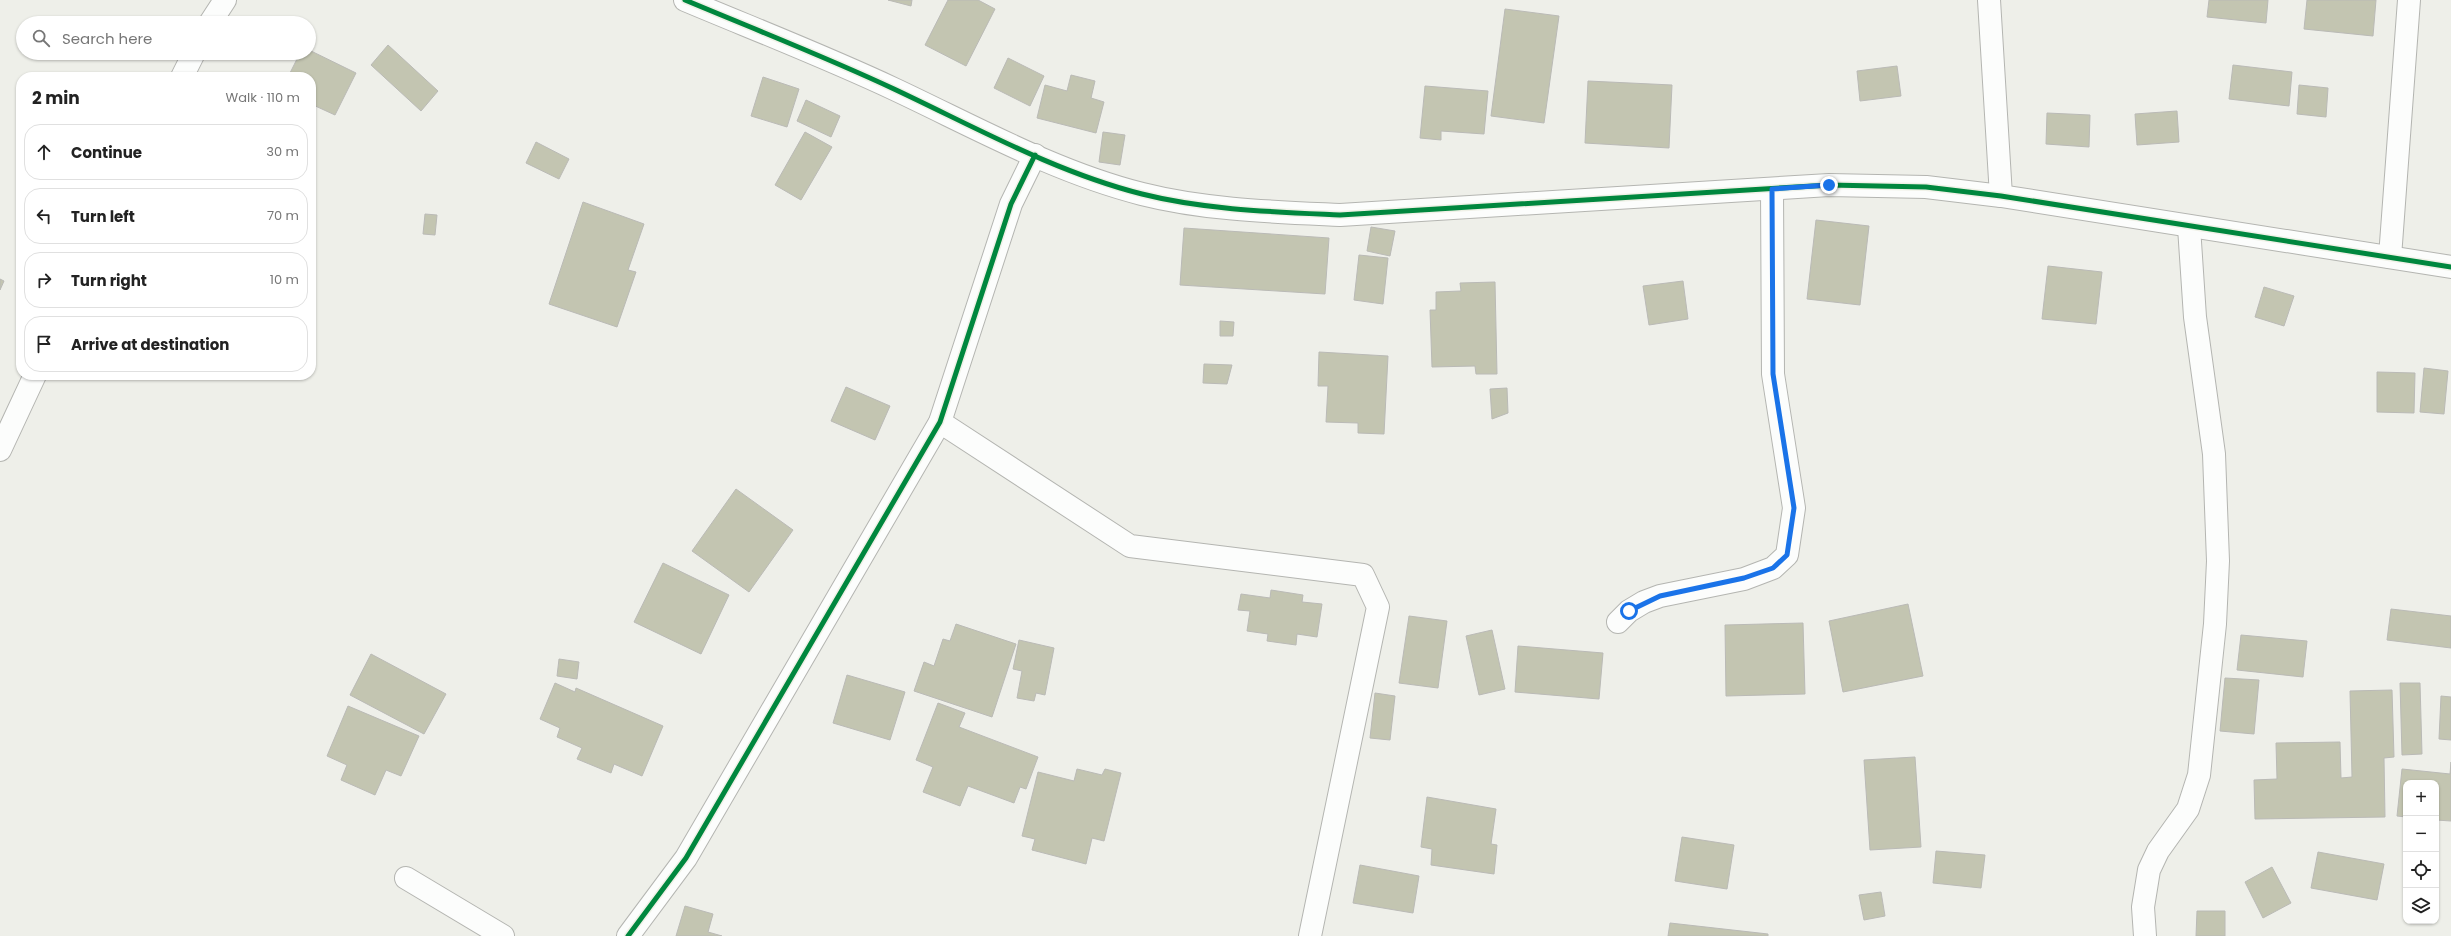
<!DOCTYPE html>
<meta charset="utf-8">
<style>
body{margin:0;font-family:Poppins,sans-serif;background:#f6f6f6;color:#222}
.controls{position:absolute;right:12px;bottom:12px;display:grid;overflow:hidden;border-radius:8px;box-shadow:0 1px 3px #0004}
.controls button{width:36px;height:36px;display:grid;place-items:center;padding:0;border:0;border-bottom:1px solid #e0e0e0;background:#fff;color:#222;font:20px sans-serif}
.stop{position:absolute;width:12px;height:12px;margin:-9px;border:3px solid #1a73e8;border-radius:50%;background:#fff}
.stop.end{background:#1a73e8;border-color:#fff;box-shadow:0 1px 4px #0008}
.list{margin:0;padding:0;list-style:none}
h2{display:flex;justify-content:space-between;align-items:center;height:52px;margin:0;padding:0 16px;font-size:17px}
h2 small{font-size:13px;font-weight:400;color:#767676}
.list li{display:grid;grid-template-columns:26px 1fr auto;gap:12px;align-items:center;box-sizing:border-box;height:56px;margin:0 8px 8px;padding:0 8px;border:1px solid #e0e0e0;border-radius:16px}
.list b{display:block;font-size:15px;white-space:nowrap}
.list em{font-size:13px;font-style:normal;color:#767676}
.icon{flex:none;width:22px;height:22px;fill:none;stroke:currentColor;stroke-width:2;stroke-linecap:round;stroke-linejoin:round}
.map{position:relative;flex:none;width:2451px;height:936px;overflow:hidden}
.search{position:absolute;background:#fff;box-shadow:0 1px 3px #0004;left:16px;top:16px;width:300px;height:44px;display:flex;align-items:center;gap:10px;box-sizing:border-box;padding:0 14px;border-radius:22px;color:#767676;font-size:15px}
.panel{position:absolute;background:#fff;box-shadow:0 1px 3px #0004;left:16px;top:72px;width:300px;height:308px;border-radius:16px}
.map>svg:first-child{display:block}
</style>
<div class="map">
<svg width="2451" height="936" viewBox="0 0 2451 936">
<rect width="100%" height="100%" fill="#eeefe9"/>
<g fill="#c3c5b1" stroke="#babab6">
<path d="M888,0H912L911,6Z"/>
<path d="M948,0H978L995,9L966,66L925,45Z"/>
<path d="M2209,0H2268L2266,23L2207,17Z"/>
<path d="M2307,0H2376L2373,36L2304,29Z"/>
<path d="M1505,9L1559,16L1544,123L1491,116Z"/>
<path d="M388,45L438,91L421,111L371,65Z"/>
<path d="M309,50L356,73L335,115L311,104V77H288L300,53H309Z"/>
<path d="M1008,58L1044,76L1030,106L994,88Z"/>
<path d="M2233,65L2292,72L2289,106L2229,99Z"/>
<path d="M1897,66L1901,96L1860,101L1857,71Z"/>
<path d="M1071,75L1095,81L1091,98L1104,102L1096,133L1037,118L1045,85L1067,91Z"/>
<path d="M763,77L799,89L787,127L751,116Z"/>
<path d="M1588,81L1672,85L1669,148L1585,143Z"/>
<path d="M2299,85L2328,88L2326,117L2297,114Z"/>
<path d="M1425,86L1488,91L1484,134L1441,131V140L1420,138Z"/>
<path d="M806,100L840,116L831,137L797,121Z"/>
<path d="M2177,111L2179,142L2137,145L2135,114Z"/>
<path d="M2047,113L2090,115L2089,147L2046,144Z"/>
<path d="M805,132L832,147L801,200L775,185Z"/>
<path d="M1103,132L1125,135L1120,165L1099,162Z"/>
<path d="M536,142L569,159L559,179L526,163Z"/>
<path d="M583,202L644,224L628,270L636,272L617,327L549,304Z"/>
<path d="M425,214L437,215L435,235L423,234Z"/>
<path d="M1816,220L1869,226L1860,305L1807,299Z"/>
<path d="M1371,227L1395,231L1390,256L1367,251Z"/>
<path d="M1184,228L1329,238L1325,294L1180,285Z"/>
<path d="M1359,255L1388,258L1383,304L1354,300Z"/>
<path d="M2048,266L2102,272L2096,324L2042,319Z"/>
<path d="M0,279L4,281L0,290Z"/>
<path d="M1683,281L1688,319L1649,325L1643,286Z"/>
<path d="M1495,282L1497,374H1476L1475,366L1432,367L1430,310H1436V292L1461,291L1460,283Z"/>
<path d="M2264,287L2294,296L2284,326L2255,317Z"/>
<path d="M1220,321L1234,322L1233,336H1220Z"/>
<path d="M1319,352L1388,356L1384,434L1358,433V423L1326,422L1328,386H1318Z"/>
<path d="M1204,364L1232,365L1227,384L1203,383Z"/>
<path d="M2424,368L2448,371L2444,414L2420,412Z"/>
<path d="M2377,372L2415,373L2414,413L2377,412Z"/>
<path d="M846,387L890,406L875,440L831,421Z"/>
<path d="M1507,388L1508,413L1492,419L1490,389Z"/>
<path d="M736,489L793,530L749,592L692,551Z"/>
<path d="M663,563L729,595L701,654L634,622Z"/>
<path d="M1271,590L1303,595L1302,602L1322,604L1317,637L1297,634L1296,645L1267,641L1268,634L1247,631L1250,611L1238,610L1241,594L1270,598Z"/>
<path d="M1908,604L1923,676L1843,692L1829,621Z"/>
<path d="M2391,609L2451,616V648L2387,640Z"/>
<path d="M1409,616L1447,621L1438,688L1399,683Z"/>
<path d="M1803,623L1805,694L1726,696L1725,625Z"/>
<path d="M956,624L1016,644L992,717L914,691L924,662L934,666L943,639L950,641Z"/>
<path d="M1492,630L1505,689L1479,695L1466,636Z"/>
<path d="M2241,635L2307,641L2303,677L2237,670Z"/>
<path d="M1019,640L1054,648L1045,695L1036,693L1034,701L1017,698L1022,671L1013,669Z"/>
<path d="M1518,646L1603,653L1599,699L1515,692Z"/>
<path d="M371,654L446,694L424,734L350,695Z"/>
<path d="M559,659L579,662L577,679L557,676Z"/>
<path d="M847,675L905,692L890,740L833,723Z"/>
<path d="M2225,678L2259,680L2254,734L2220,731Z"/>
<path d="M555,683L575,692L576,688L663,726L642,776L614,764L611,773L577,759L582,748L557,737L560,728L540,719Z"/>
<path d="M2400,683H2420L2422,754L2402,755Z"/>
<path d="M2392,690L2394,757L2384,758L2385,817L2255,819L2254,780L2277,779L2276,743L2340,742L2341,778L2352,777L2350,691Z"/>
<path d="M1375,693L1395,696L1390,740L1370,738Z"/>
<path d="M2441,696L2451,697V740L2439,739Z"/>
<path d="M938,703L965,713L959,727L1038,757L1026,789L1020,787L1014,803L968,786L960,806L923,792L933,767L916,760Z"/>
<path d="M348,706L419,736L401,776L386,770L375,795L341,780L347,765L327,756Z"/>
<path d="M1915,757L1921,847L1870,850L1864,760Z"/>
<path d="M2451,762V821L2436,820V783H2406V817L2397,816L2402,769L2450,774Z"/>
<path d="M1077,769L1102,775L1105,769L1121,773L1104,841L1092,838L1086,864L1032,850L1035,839L1022,836L1038,772L1074,781Z"/>
<path d="M1427,797L1496,809L1491,844L1497,845L1494,874L1431,865L1432,849L1421,847Z"/>
<path d="M1682,837L1734,845L1727,889L1675,881Z"/>
<path d="M1936,851L1985,855L1981,888L1933,883Z"/>
<path d="M2318,852L2384,864L2377,900L2311,888Z"/>
<path d="M1360,865L1419,876L1413,913L1353,903Z"/>
<path d="M2272,867L2291,903L2263,918L2245,882Z"/>
<path d="M1881,892L1885,916L1864,920L1859,895Z"/>
<path d="M685,906L713,914L708,932L722,936H676Z"/>
<path d="M2197,911H2225V936H2196Z"/>
<path d="M1670,923L1768,934V936H1668Z"/>
</g>
<g fill="none" stroke-linecap="round" stroke-linejoin="round">
<g stroke="#b4b5b1" stroke-width="24">
<g id="minor">
<path d="M685,0C754,29 826,57 894,89C975,127 1055,172 1142,194C1205,210 1275,212 1340,215L1829,185L1926,187L2001,196L2451,267"/>
<path d="M1989,0L2001,196"/>
<path d="M210,23L225,0"/>
<path d="M182,77L194,53"/>
<path d="M2390,257L2409,0"/>
<path d="M940,422L1130,546L1363,575L1378,607L1310,936"/>
<path d="M0,450L35,375"/>
<path d="M1618,622L1629,611L1644,602L1660,596L1744,579L1773,568L1787,555L1794,508L1773,374L1772,189"/>
<path d="M406,878L503,936"/>
<path d="M628,936L686,858L940,422L1011,204L1035,155"/>
<path d="M2145,936L2143,907L2149,870L2158,851L2188,809L2199,775L2215,624L2218,561L2214,454L2195,317L2189,227"/>
</g>
</g>
<use href="#minor" stroke="#fcfdfc" stroke-width="22"/>
<g stroke="#f0f1e7" stroke-width="8">
<g id="cycleway">
<path d="M685,0C754,29 826,57 894,89C975,127 1055,172 1142,194C1205,210 1275,212 1340,215L1829,185L1926,187L2001,196L2451,267"/>
<path d="M628,936L686,858L940,422L1011,204L1035,155"/>
</g>
</g>
<use href="#cycleway" stroke="#00873e" stroke-width="5"/>
</g>
<g fill="none" stroke-linecap="round" stroke-linejoin="round">
<path stroke="#1a73e8" stroke-width="5" d="M1629,611L1660,596L1744,578L1773,568L1787,555L1794,508L1773,374L1772,189L1829,185"/>
</g>
</svg>
<div class="controls">
<button>+</button>
<button>−</button>
<button><svg class="icon" aria-label="locate" viewBox="0 0 24 24"><circle cx="12" cy="12" r="6"/><path d="M12 2v4M12 18v4M2 12h4M18 12h4"/></svg></button>
<button><svg class="icon" aria-label="layers" viewBox="0 0 24 24"><path d="M12 4l9 5-9 5-9-5zM3 14l9 5 9-5"/></svg></button>
</div>
<div class="stop" style="left:1629px;top:611px"></div>
<div class="stop end" style="left:1829px;top:185px"></div>
<div class="search"><svg class="icon" aria-label="search" viewBox="0 0 24 24"><circle cx="10" cy="10" r="6"/><path d="M15 15l6 6"/></svg>Search here</div>
<section class="panel">
<h2>2 min<small>Walk · 110 m</small></h2>
<ul class="list">
<li><svg class="icon" aria-label="ahead" viewBox="0 0 24 24"><path d="M12 20V5M6 11l6-6 6 6"/></svg><div><b>Continue</b></div><em>30 m</em></li>
<li><svg class="icon" aria-label="left" viewBox="0 0 24 24"><path d="M17 20v-9H6M10 6l-5 5 5 5"/></svg><div><b>Turn left</b></div><em>70 m</em></li>
<li><svg class="icon" aria-label="right" viewBox="0 0 24 24"><path d="M7 20v-9h11M14 6l5 5-5 5"/></svg><div><b>Turn right</b></div><em>10 m</em></li>
<li><svg class="icon" aria-label="arrive" viewBox="0 0 24 24"><path d="M6 21V4h12l-3 4 3 4H6"/></svg><div><b>Arrive at destination</b></div></li>
</ul>
</section>
</div>
